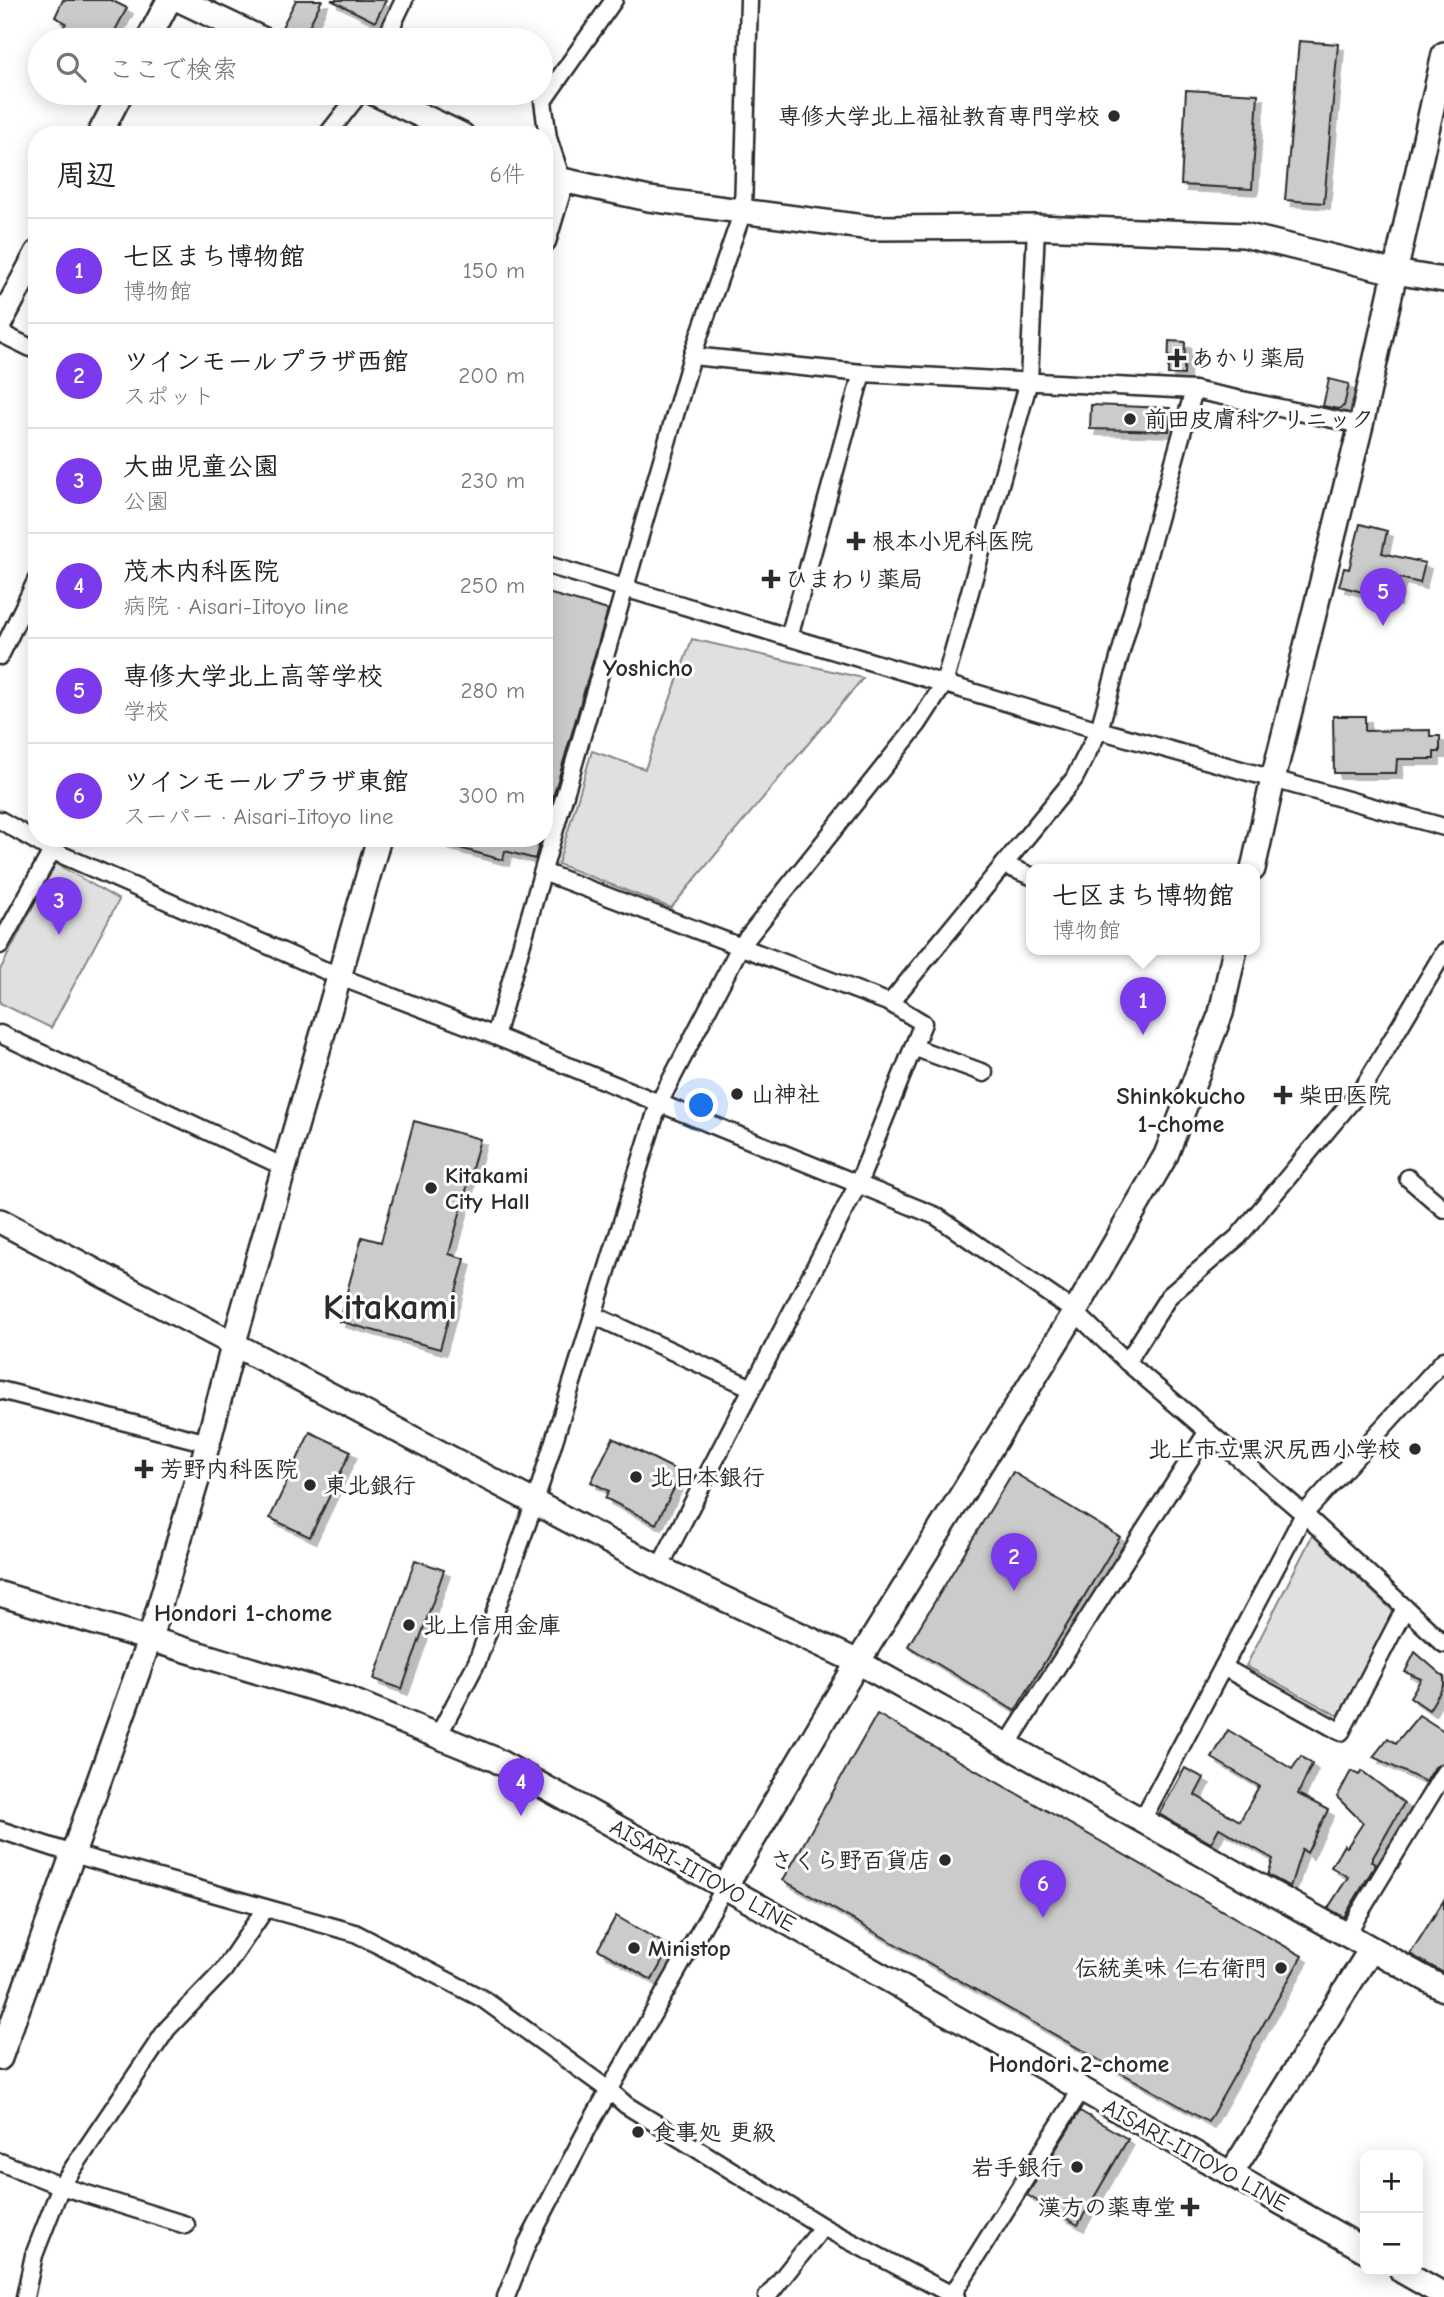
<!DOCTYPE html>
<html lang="ja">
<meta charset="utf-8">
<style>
body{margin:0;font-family:"Comic Neue","Klee One",sans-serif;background:#f6f6f6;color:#222}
.controls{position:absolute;right:21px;bottom:21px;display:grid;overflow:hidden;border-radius:14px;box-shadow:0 4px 18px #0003}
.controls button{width:63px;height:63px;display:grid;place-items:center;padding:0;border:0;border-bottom:2px solid #e0e0e0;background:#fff;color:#222;font:35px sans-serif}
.you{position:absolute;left:702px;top:1106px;width:24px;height:24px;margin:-18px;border:5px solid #fff;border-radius:50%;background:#1a73e8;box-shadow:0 0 0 10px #1a73e833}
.badge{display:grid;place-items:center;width:46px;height:46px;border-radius:50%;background:#7c3aed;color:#fff;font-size:23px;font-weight:700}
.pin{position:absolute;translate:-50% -58px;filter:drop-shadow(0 2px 4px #0008)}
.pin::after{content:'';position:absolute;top:37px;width:24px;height:21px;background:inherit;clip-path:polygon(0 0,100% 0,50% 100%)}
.popup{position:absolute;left:1026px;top:864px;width:234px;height:91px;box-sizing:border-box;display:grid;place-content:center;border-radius:14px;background:#fff;filter:drop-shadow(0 2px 5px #0005);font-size:23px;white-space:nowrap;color:#767676}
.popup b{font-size:26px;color:#222}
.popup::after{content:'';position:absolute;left:50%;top:100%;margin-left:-14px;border:14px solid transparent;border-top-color:#fff}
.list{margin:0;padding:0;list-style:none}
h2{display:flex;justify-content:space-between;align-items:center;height:91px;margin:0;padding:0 28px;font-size:30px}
h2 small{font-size:23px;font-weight:400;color:#767676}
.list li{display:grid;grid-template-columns:46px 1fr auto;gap:21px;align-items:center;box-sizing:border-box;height:105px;padding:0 28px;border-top:2px solid #e0e0e0}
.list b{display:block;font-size:26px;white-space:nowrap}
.list p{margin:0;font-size:23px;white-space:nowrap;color:#767676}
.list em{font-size:23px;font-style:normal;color:#767676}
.icon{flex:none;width:38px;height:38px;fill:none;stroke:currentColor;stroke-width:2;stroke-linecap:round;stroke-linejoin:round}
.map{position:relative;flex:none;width:1444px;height:2297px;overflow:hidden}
.search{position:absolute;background:#fff;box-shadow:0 4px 18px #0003;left:28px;top:28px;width:525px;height:77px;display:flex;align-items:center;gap:18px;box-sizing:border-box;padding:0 24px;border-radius:38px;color:#767676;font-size:26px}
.panel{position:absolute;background:#fff;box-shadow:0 4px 18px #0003;left:28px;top:126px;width:525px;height:721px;border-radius:28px}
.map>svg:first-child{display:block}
</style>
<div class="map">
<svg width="1444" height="2297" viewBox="0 0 1444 2297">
<defs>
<filter id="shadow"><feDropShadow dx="6" dy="6" stdDeviation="0" flood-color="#0004"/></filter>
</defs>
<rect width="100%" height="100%" fill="#fff"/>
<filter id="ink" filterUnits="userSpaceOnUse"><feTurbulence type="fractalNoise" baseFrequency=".0143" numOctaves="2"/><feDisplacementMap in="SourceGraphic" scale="14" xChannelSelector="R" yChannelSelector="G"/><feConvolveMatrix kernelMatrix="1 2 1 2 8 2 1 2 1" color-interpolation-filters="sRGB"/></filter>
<g filter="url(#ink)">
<g fill="#e0e0e0" stroke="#868686" stroke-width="2">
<path d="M692,639L863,678L671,908L558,864L592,751L645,769Z"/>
<path d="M55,863L119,900L51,1028L0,1003V970Z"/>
<path d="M1313,1534L1395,1613L1338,1716L1246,1666Z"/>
</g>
<g fill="#cbcbcb" stroke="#2b2b2b" stroke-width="2" filter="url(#shadow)">
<path d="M63,0H111L127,8L110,40H57L66,23L55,17Z"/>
<path d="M296,0H322L303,38L282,27Z"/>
<path d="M331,0H386L375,22Z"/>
<path d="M1299,41L1338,44L1324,203L1285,200Z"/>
<path d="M1186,90L1258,94L1252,189L1181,185Z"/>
<path d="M1169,341L1185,342L1184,375L1168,374Z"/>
<path d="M1329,379L1349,384L1344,406L1338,409L1323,406Z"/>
<path d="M1091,405L1170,408L1169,431L1090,429Z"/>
<path d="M1360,524L1387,531L1382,553L1425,563L1420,583L1400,578L1394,600L1339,586L1344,568L1349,569Z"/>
<path d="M544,592L608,610L544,828Z"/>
<path d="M1333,716H1365V731L1430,730V736H1440V752H1434V759H1397L1396,773H1334Z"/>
<path d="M441,838H541L535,859L505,851L503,860L441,843Z"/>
<path d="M414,1121L480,1139L449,1254L465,1259L440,1349L339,1321L362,1237L381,1242Z"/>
<path d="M310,1432L351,1451L310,1537L270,1518Z"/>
<path d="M613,1438L682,1473L656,1524L605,1498L609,1491L591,1482Z"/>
<path d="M1013,1472L1120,1537L1015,1711L908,1646Z"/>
<path d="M415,1560L444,1570L402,1689L374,1679Z"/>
<path d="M1415,1652L1444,1677V1685L1429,1710L1410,1697L1421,1679L1405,1672Z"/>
<path d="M877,1714L1302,1956L1208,2122L783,1880Z"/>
<path d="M1419,1715L1444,1731V1763L1435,1767L1426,1782L1373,1757L1388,1738L1396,1743Z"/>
<path d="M1228,1730L1292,1769L1301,1756L1312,1764L1298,1794L1328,1810L1307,1853L1302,1849L1290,1887L1268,1875L1273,1859L1219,1828L1211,1843L1159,1814L1185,1768L1204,1778L1195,1795L1240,1821L1259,1786L1212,1758Z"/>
<path d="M1351,1771L1359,1775L1362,1771L1404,1803L1371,1861L1376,1864L1344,1917L1328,1908L1348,1877L1331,1867L1344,1845L1347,1847L1363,1823L1337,1797Z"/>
<path d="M1444,1900V1973L1410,1954Z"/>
<path d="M616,1916L670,1947L652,1980L598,1949Z"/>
<path d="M1080,2111L1128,2139L1078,2225L1027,2195Z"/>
</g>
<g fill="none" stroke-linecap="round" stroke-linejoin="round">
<g stroke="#2b2b2b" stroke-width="21">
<g id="street">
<path d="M385,40L404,0"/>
<path d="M327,135L360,93"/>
<path d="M562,180L548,138L543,101L614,0"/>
<path d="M0,333L37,351"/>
<path d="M692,356L862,373L1194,390L1361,425"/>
<path d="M544,564L1099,730L1444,827"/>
<path d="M789,637L862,373"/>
<path d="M0,656L37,579"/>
<path d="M0,820L53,851L340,977L495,1036L936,1216L1075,1312L1127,1362L1304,1514L1444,1644"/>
<path d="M1004,865L1031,876"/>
<path d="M543,872L890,1003L923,1023L858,1184L659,1568"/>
<path d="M0,945L59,838"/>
<path d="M890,1003L1074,779L1099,730L1194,390"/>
<path d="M0,1034L284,1167"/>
<path d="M495,1036L692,356L743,211L749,0"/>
<path d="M913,1047L984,1073"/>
<path d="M1408,1178L1444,1209"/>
<path d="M593,1315L752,1388"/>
<path d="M1127,1362L1169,1296L1238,1237L1365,1085L1444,952"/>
<path d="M0,1390L208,1443"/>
<path d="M1223,1667L1341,1732L1405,1608"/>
<path d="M438,1736L477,1662L535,1502L659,1103L740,947L918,724L944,684L1029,381L1036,227"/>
<path d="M1007,1745L1208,1431"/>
<path d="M1141,1822L1304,1514L1444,1360"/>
<path d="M0,1830L73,1854L355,1933L483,1999L610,2091L626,2105L823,2227L956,2297"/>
<path d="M1346,1935L1444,1773"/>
<path d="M0,2162L61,2186L186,2225"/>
<path d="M25,2297L34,2255L61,2186L167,2029L223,1971L265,1909"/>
<path d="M506,2297L527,2244L590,2124L725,1887"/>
<path d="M767,2297L823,2227"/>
<path d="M951,2297L1081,2090"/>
</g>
</g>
<g stroke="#2b2b2b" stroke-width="28">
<g id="secondary">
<path d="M180,0L264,40"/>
<path d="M148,40L169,0"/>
<path d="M374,93L462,135"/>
<path d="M99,135L121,93"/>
<path d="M544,172L562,180L649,199L871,228L1036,227L1244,235L1394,272L1444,280"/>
<path d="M544,240L562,180"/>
<path d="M0,323L37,253"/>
<path d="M1253,869L1273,779L1361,425L1444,54"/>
<path d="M0,1221L659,1568L858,1662L1444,1989"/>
<path d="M0,1594L345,1698L494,1759L725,1887L1365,2250"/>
<path d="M725,1887L858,1662L1075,1312L1166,1155L1221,1013L1235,949"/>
<path d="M0,2058L150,1638L208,1443L234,1342L379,838"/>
<path d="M1231,2174L1371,1949"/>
<path d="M1402,2271L1444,2295"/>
</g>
</g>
<use href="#street" stroke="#fff" stroke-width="16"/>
<use href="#secondary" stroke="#fff" stroke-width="23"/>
</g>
</g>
<g fill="#2b2b2b" stroke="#fff" stroke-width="2.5">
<circle cx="1114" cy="116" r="7"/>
<path d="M1173.5 347.5h7v7h7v7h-7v7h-7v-7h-7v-7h7z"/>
<circle cx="1130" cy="419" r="7"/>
<path d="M852.5 530.5h7v7h7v7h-7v7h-7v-7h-7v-7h7z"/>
<path d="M767.5 568.5h7v7h7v7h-7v7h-7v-7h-7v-7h7z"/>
<circle cx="737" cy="1094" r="7"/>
<path d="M1279.5 1084.5h7v7h7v7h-7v7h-7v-7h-7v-7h7z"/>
<circle cx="431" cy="1188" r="7"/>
<circle cx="1415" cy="1449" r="7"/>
<path d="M140.5 1458.5h7v7h7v7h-7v7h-7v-7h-7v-7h7z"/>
<circle cx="636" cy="1477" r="7"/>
<circle cx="310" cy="1485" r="7"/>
<circle cx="409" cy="1625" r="7"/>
<circle cx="945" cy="1860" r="7"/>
<circle cx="634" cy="1948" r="7"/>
<circle cx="1281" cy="1968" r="7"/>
<circle cx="638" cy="2132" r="7"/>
<circle cx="1077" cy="2167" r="7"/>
<path d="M1186.5 2196.5h7v7h7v7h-7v7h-7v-7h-7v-7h7z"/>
</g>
<g text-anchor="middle" stroke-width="6" stroke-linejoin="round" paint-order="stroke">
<g font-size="23" font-weight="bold" fill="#2b2b2b" stroke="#fff" text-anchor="start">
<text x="1100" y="124" text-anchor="end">専修大学北上福祉教育専門学校</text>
<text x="1191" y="366">あかり薬局</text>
<text x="1144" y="427">前田皮膚科クリニック</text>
<text x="872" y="549">根本小児科医院</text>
<text x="785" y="587">ひまわり薬局</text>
<text x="751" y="1102">山神社</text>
<text x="1299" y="1103">柴田医院</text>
<text x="445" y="1183">Kitakami<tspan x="445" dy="26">City Hall</tspan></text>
<text x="1401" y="1457" text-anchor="end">北上市立黒沢尻西小学校</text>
<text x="160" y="1477">芳野内科医院</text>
<text x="650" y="1485">北日本銀行</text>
<text x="324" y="1493">東北銀行</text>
<text x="423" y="1633">北上信用金庫</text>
<text x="931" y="1868" text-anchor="end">さくら野百貨店</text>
<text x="648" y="1956">Ministop</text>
<text x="1267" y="1976" text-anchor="end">伝統美味 仁右衛門</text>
<text x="652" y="2140">食事処 更級</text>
<text x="1063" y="2175" text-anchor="end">岩手銀行</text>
<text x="1176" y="2215" text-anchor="end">漢方の薬専堂</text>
</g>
<g font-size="23" fill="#2b2b2b" stroke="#fff">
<text transform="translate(703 1875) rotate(29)" y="8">AISARI-IITOYO LINE</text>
<text transform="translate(1196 2155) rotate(29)" y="8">AISARI-IITOYO LINE</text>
</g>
<g font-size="24" font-weight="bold" fill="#2b2b2b" stroke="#fff">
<text x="648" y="676">Yoshicho</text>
<text x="1181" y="1104">Shinkokucho<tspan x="1181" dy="28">1-chome</tspan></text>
<text x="243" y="1621">Hondori 1-chome</text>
<text x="1079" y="2072">Hondori 2-chome</text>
</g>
<g font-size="37" font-weight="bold" fill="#2b2b2b" stroke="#fff">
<text x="390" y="1319">Kitakami</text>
</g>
</g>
</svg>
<div class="controls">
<button>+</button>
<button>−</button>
</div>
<div class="you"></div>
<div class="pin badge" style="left:1143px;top:1035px">1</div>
<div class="popup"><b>七区まち博物館</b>博物館</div>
<div class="pin badge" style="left:1014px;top:1591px">2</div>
<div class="pin badge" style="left:59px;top:935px">3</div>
<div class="pin badge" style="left:521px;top:1816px">4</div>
<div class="pin badge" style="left:1383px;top:626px">5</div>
<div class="pin badge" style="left:1043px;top:1918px">6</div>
<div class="search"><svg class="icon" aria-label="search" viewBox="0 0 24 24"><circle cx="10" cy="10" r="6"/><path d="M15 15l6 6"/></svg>ここで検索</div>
<section class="panel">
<h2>周辺<small>6件</small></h2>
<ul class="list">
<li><span class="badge">1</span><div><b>七区まち博物館</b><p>博物館</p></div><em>150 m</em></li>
<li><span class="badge">2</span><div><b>ツインモールプラザ西館</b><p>スポット</p></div><em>200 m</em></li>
<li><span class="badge">3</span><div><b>大曲児童公園</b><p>公園</p></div><em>230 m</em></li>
<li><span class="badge">4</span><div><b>茂木内科医院</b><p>病院 · Aisari-Iitoyo line</p></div><em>250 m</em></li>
<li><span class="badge">5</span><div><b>専修大学北上高等学校</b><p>学校</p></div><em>280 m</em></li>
<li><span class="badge">6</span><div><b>ツインモールプラザ東館</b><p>スーパー · Aisari-Iitoyo line</p></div><em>300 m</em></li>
</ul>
</section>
</div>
